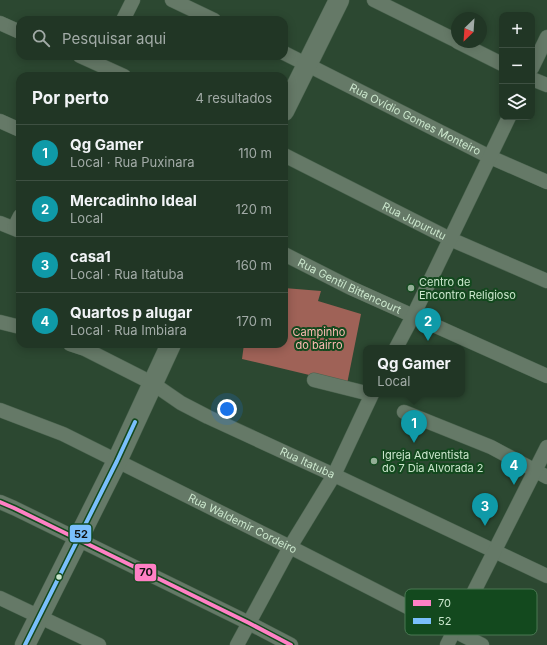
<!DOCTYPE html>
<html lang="pt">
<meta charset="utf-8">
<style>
body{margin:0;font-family:Inter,sans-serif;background:#2d4132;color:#f1f3f6}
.controls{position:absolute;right:12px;top:12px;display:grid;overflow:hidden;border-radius:8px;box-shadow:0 2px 10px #0003}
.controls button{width:36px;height:36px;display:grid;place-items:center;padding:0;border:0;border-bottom:1px solid #3e5042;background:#213625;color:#f1f3f6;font:20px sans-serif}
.compass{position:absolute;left:451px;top:12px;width:36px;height:36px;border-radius:50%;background:#213625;box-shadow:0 2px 10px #0003;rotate:205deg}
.you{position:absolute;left:227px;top:409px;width:14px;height:14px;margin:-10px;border:3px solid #fff;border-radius:50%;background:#1a73e8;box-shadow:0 0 0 6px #1a73e833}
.badge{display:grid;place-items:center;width:26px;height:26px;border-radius:50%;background:#e797bd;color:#fff;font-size:13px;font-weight:700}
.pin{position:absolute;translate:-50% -33px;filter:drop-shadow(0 1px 2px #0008)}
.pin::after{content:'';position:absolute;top:21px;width:14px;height:12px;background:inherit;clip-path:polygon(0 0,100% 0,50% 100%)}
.popup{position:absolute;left:363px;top:345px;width:102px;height:52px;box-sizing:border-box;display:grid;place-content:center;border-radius:8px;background:#213625;filter:drop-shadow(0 1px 3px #0005);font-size:13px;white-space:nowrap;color:#a2aba7}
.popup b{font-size:15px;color:#f1f3f6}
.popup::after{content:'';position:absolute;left:50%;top:100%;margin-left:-8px;border:8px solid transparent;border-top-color:#213625}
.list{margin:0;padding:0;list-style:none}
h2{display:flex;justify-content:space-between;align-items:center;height:52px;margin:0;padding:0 16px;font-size:17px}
h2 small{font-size:13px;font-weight:400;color:#a2aba7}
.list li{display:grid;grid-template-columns:26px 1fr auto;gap:12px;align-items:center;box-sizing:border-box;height:56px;padding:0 16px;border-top:1px solid #3e5042}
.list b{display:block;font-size:15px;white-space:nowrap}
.list p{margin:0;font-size:13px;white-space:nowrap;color:#a2aba7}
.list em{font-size:13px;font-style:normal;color:#a2aba7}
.icon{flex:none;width:22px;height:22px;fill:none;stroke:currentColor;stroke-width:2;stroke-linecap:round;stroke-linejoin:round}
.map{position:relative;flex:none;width:547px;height:645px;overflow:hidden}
.search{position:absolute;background:#213625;box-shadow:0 2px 10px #0003;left:16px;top:16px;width:272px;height:44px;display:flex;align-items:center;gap:10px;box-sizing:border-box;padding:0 14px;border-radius:12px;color:#a2aba7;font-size:15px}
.panel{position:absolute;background:#213625;box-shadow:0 2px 10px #0003;left:16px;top:72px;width:272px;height:276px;border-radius:12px}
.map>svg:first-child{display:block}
</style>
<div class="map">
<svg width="547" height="645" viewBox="0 0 547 645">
<rect width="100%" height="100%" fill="#2c4831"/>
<path fill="#9f6257" d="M284,288L321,291L318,301L361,314L347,384L242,359L244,344H284Z"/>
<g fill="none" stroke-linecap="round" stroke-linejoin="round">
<g stroke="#4b634f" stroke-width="15">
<g id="street">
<path d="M172,0L214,20"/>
<path d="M374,0L457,41"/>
<path d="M123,20L133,0"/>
<path d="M0,23L20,32"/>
<path d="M458,42L502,64"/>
<path id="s1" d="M284,53L490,157L547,182"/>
<path d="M80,56L124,76"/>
<path d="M532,68L547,37"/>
<path d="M532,79L547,85"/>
<path d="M0,121L20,130"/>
<path id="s2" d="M284,155L450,239L547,281"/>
<path d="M0,223L20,231"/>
<path d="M14,228L20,216"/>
<path id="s3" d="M284,254L351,288L547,376"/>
<path d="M0,322L20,327"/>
<path id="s4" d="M70,344L85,349L152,383L181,403L208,417L334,475L547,576"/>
<path d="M396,348L413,316L509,117"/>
<path d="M314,380L366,393"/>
<path id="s5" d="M0,410L63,434L290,547L482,645"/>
<path d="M404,412L491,447L547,477"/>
<path d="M0,502L14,508L249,623L291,645"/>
<path d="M0,598L99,645"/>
<path d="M237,645L290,547L334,475L372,394"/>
<path d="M447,645L547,447"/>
</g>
</g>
<g stroke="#4b634f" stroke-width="21">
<g id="secondary">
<path d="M284,111L339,0"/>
<path d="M25,645L117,461L171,344"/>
</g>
</g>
<use href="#street" stroke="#657967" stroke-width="14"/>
<use href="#secondary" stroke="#657967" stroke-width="20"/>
<g stroke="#13491e" stroke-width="7">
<path id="bus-1" d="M0,502L14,508L249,623L291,645"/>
</g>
<g stroke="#13491e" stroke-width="7">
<path id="bus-2" d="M25,645L117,461L135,422"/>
</g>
<use href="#bus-1" stroke="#ff80c5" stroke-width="4"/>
<use href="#bus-2" stroke="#7abffc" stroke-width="4"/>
</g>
<g fill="#93af96" stroke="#13491e" stroke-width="1.5">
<circle cx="411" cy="288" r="4"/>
<circle cx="374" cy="461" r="4"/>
</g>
<circle fill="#cbe7cd" stroke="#13491e" stroke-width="1.5" cx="59" cy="577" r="3.5"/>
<g text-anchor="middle" stroke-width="4" stroke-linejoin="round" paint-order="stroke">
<g font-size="11" fill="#cbe7cd" stroke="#13491e">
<text dy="4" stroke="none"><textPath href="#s1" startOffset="147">Rua Ovídio Gomes Monteiro</textPath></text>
<text dy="4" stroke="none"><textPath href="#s2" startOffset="146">Rua Jupurutu</textPath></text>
<text dy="4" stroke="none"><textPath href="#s3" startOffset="73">Rua Gentil Bittencourt</textPath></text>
<text dy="4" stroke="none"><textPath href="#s4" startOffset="266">Rua Itatuba</textPath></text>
<text dy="4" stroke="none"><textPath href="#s5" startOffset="268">Rua Waldemir Cordeiro</textPath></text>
</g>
<g font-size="11" fill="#cbe7cd" stroke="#13491e" text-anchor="start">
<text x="419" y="286">Centro de<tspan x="419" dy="13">Encontro Religioso</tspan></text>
<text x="382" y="459">Igreja Adventista<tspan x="382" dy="13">do 7 Dia Alvorada 2</tspan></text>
</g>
<g font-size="11" fill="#fcbab2" stroke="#13491e">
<text x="319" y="336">Campinho<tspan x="319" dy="13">do bairro</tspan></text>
</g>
</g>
<rect x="405" y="589" width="132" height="46" rx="6" fill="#13491e" stroke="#4a7853" stroke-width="1"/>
<rect x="413" y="600" width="18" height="6" fill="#ff80c5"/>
<rect x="413" y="618" width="18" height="6" fill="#7abffc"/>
<g font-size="11" fill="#cbe7cd">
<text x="438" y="607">70</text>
<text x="438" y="625">52</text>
</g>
<g stroke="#13491e" stroke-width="1.5">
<rect x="69" y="524" width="23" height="19" rx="4" fill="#7abffc"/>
<rect x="134" y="563" width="23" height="19" rx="4" fill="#ff80c5"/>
</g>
<g font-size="11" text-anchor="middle" font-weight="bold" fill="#111">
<text x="81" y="538">52</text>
<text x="146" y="576">70</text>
</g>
</svg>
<div class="controls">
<button>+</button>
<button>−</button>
<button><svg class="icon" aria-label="layers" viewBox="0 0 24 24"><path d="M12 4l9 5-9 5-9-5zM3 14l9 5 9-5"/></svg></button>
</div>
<svg class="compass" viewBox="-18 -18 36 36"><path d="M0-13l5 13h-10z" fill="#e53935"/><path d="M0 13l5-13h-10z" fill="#a2aba7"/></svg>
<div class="you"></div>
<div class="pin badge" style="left:414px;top:443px;background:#0f9aa8">1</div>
<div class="popup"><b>Qg Gamer</b>Local</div>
<div class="pin badge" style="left:428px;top:341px;background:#0f9aa8">2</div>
<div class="pin badge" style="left:485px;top:526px;background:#0f9aa8">3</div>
<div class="pin badge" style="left:514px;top:485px;background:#0f9aa8">4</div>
<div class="search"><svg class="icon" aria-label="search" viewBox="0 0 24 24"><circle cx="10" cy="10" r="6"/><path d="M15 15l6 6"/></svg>Pesquisar aqui</div>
<section class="panel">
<h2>Por perto<small>4 resultados</small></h2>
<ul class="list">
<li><span class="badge" style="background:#0f9aa8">1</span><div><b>Qg Gamer</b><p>Local · Rua Puxinara</p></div><em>110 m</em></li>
<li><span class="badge" style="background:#0f9aa8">2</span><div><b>Mercadinho Ideal</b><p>Local</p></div><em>120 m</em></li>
<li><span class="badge" style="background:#0f9aa8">3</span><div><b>casa1</b><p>Local · Rua Itatuba</p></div><em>160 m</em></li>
<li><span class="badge" style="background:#0f9aa8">4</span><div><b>Quartos p alugar</b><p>Local · Rua Imbiara</p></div><em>170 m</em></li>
</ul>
</section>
</div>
